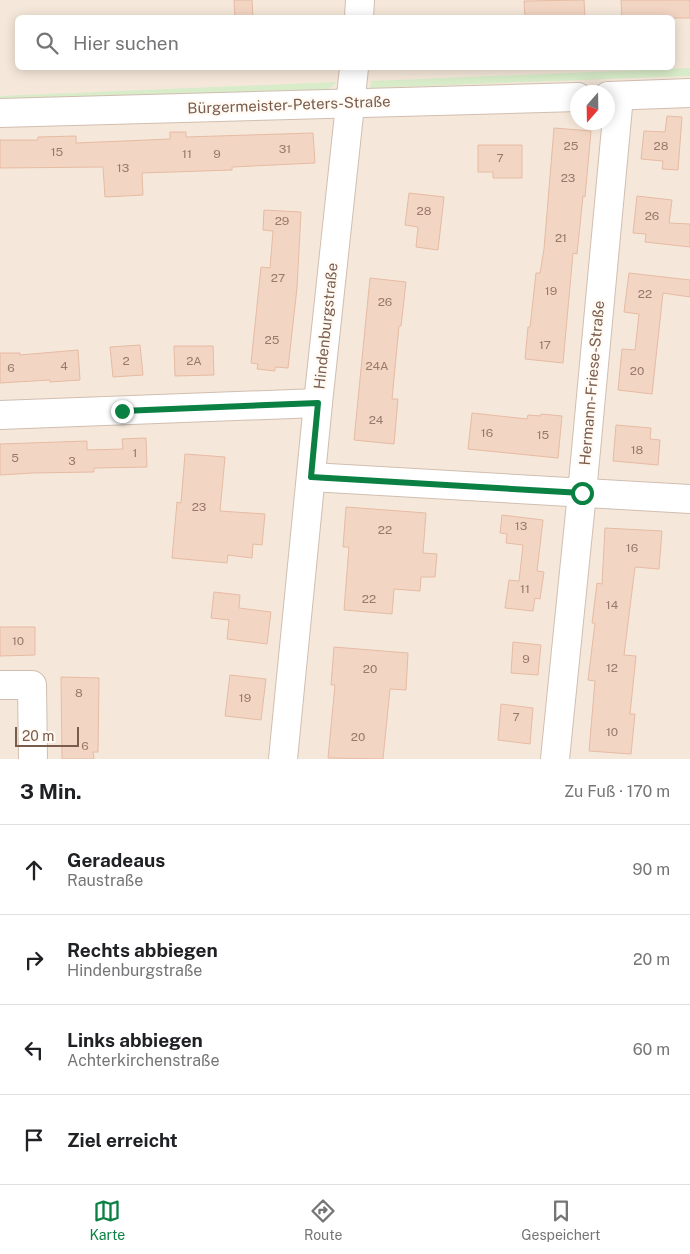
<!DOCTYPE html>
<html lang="de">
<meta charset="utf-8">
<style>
body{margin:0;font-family:"Public Sans",sans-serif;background:#f6f6f6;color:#202124}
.compass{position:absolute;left:570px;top:85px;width:45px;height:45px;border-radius:50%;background:#fff;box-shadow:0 2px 12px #0003;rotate:200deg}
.scale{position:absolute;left:15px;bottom:12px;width:64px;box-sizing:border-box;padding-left:5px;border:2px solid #7a5c4d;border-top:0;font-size:14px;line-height:18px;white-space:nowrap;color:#7a5c4d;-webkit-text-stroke:4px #fffaf3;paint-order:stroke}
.stop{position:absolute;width:15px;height:15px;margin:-11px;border:4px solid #0b8043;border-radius:50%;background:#fff}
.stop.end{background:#0b8043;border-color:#fff;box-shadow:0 1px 5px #0008}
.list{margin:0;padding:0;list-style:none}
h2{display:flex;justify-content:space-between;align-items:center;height:65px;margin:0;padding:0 20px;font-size:21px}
h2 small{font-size:16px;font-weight:400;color:#757577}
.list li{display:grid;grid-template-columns:32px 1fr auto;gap:15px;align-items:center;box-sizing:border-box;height:90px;padding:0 20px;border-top:1px solid #e0e0e0}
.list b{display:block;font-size:19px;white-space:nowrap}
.list p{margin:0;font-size:16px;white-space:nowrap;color:#757577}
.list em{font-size:16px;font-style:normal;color:#757577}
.icon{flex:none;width:28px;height:28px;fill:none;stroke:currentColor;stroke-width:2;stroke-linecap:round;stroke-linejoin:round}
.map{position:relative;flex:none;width:690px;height:759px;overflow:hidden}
.search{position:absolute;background:#fff;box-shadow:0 2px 12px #0003;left:15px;right:15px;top:15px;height:55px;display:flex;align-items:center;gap:12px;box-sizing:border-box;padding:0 18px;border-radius:8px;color:#757577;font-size:19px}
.sheet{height:425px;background:#fff}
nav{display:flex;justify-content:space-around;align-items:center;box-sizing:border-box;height:70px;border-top:1px solid #e0e0e0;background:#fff;font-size:14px;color:#757577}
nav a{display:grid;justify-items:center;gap:2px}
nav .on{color:#0b8043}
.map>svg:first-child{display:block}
</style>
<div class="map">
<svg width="690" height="759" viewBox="0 0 690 759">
<rect width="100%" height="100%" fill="#fdf6ec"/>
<path fill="#f5e8da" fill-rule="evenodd" d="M0,0H690V759H0ZM18,18H672V68H18ZM578,92H608V122H578Z"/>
<g fill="#d8ecc9">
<path d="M690,68V76L370,88L371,81Z"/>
<path d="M337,82L328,90L0,102V96Z"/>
</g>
<g fill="#f3d5c3" stroke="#e6bba3">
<path d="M234,0H252L253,18H235Z"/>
<path d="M584,0L585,18H525L524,1Z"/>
<path d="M621,0H690V18H622Z"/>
<path d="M667,116L682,117L678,170L662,169L663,161L641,159L644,131L665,132Z"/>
<path d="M554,128L591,131L585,197L583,196L577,254L573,253L563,363L525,359L528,327H530L536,273H540L544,249Z"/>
<path d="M170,132H186V137L313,133L315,163L232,167V170L142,173L143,195L105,197L103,167L0,168V140H38V137L76,136V143L170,139Z"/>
<path d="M478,145H522V178H493V172H478Z"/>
<path d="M409,193L444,197L438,250L416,247L418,227L405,225Z"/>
<path d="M637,196L672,200L669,223L690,224V247L645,242L646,234L633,233Z"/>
<path d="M264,210L301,212L297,288L288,368L275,367V371L257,369L258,364L251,363L261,267L270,268L273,231L263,230Z"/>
<path d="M629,273L690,280V297L663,293L652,394L618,390L622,349L635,350L639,314L624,312Z"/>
<path d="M370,278L406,282L401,326H399L392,399H398L394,444L354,440Z"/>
<path d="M140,345L143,375L113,377L110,347Z"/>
<path d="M174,346H213L214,375L175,376Z"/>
<path d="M78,350L80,380L50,382V380L0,383V353H20V355Z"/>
<path d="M472,413L527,419L528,415L541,416V414L562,416L558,458L468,449Z"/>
<path d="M616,425L651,428L650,439L660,440L658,465L613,461Z"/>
<path d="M146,438L147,467L94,468V472L32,473L0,475V444L87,441V450L123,449L122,439Z"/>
<path d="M185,454L225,457L220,511L265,514L262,545L253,544L252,558L228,555L227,563L172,558L177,502L181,503Z"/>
<path d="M346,507L426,513L423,553L437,554L435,577H421L420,591L394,589L392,614L344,610L349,547H343Z"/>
<path d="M502,515L543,520L537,571L544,572L540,599L535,598L533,611L505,608L509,580L519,581L523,545L506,543L507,534L500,533Z"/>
<path d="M605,528L662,531L659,569L635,567L624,655L636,656L630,714H635L631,754L589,751L595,681L588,680L595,623H592L597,583L602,584Z"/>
<path d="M214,592L240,595L239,608L271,612L267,644L227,639L229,620L211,618Z"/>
<path d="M0,627H35V655L0,656Z"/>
<path d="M513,642L541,645L538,675L511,673Z"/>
<path d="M334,647L408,653L406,690L390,689L383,759L328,758L335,685H331Z"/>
<path d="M230,675L266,679L261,720L225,716Z"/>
<path d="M61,677L99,678L98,752H93L94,759H62Z"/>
<path d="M501,704L533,708L530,744L498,740Z"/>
</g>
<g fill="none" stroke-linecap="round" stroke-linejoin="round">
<g stroke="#d1beb0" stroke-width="30">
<g id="minor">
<path d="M359,18L360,0"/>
<path d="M608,96L690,93"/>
<path d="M0,113L578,97"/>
<path d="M0,415L318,403"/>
<path d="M311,477L690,499"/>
<path d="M0,685H32L33,759"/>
<path d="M283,759L318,403L354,68"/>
<path d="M555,759L582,493L619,96"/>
</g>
</g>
<use href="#minor" stroke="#fff" stroke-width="28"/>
</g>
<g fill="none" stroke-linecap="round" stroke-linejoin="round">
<path stroke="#0b8043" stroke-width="6" d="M122,411L318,403L311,477L582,493"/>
</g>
<g text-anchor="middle" stroke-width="4.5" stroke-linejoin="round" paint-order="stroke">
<g font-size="12" fill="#987a6a">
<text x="571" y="150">25</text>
<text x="661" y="150">28</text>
<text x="285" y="153">31</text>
<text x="57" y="156">15</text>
<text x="187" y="158">11</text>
<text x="217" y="158">9</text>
<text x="500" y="162">7</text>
<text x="123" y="172">13</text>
<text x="568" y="182">23</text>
<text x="424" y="215">28</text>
<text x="652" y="220">26</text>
<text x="282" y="225">29</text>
<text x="561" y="242">21</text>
<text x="278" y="282">27</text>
<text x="551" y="295">19</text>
<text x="645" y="298">22</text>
<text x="385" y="306">26</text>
<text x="272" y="344">25</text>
<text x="545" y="349">17</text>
<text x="126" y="365">2</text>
<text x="194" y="365">2A</text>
<text x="64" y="370">4</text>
<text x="377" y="370">24A</text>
<text x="11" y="372">6</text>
<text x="637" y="375">20</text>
<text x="376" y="424">24</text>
<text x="487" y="437">16</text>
<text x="543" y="439">15</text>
<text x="637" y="454">18</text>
<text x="135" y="457">1</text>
<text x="15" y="462">5</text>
<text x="72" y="465">3</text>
<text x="199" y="511">23</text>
<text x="521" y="530">13</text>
<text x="385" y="534">22</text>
<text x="632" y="552">16</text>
<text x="525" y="593">11</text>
<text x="369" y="603">22</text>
<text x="612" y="609">14</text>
<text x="18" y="645">10</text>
<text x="526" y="663">9</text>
<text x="612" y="672">12</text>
<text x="370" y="673">20</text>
<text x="79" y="697">8</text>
<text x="245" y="702">19</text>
<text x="516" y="721">7</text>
<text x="612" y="736">10</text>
<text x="358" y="741">20</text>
<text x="85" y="750">6</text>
</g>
<g font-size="15" fill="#7a5c4d" stroke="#fffaf3">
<text transform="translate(289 105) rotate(-2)" y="5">Bürgermeister-Peters-Straße</text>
<text transform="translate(326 326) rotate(-84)" y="5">Hindenburgstraße</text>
<text transform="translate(592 383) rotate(-85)" y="5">Hermann-Friese-Straße</text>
</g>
</g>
</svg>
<svg class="compass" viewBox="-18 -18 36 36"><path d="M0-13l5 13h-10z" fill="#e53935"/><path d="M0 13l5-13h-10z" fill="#757577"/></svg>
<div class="scale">20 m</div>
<div class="stop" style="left:582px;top:493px"></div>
<div class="stop end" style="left:122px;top:411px"></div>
<div class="search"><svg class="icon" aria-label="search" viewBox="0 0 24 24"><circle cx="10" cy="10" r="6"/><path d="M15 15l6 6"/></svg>Hier suchen</div>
</div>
<section class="sheet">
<h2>3 Min.<small>Zu Fuß · 170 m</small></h2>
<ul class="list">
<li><svg class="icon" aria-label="ahead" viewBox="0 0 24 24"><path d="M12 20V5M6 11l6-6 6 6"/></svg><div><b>Geradeaus</b><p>Raustraße</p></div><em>90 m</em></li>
<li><svg class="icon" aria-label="right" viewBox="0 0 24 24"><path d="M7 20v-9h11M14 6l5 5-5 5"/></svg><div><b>Rechts abbiegen</b><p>Hindenburgstraße</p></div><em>20 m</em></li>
<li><svg class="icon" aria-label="left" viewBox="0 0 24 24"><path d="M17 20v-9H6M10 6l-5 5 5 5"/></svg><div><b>Links abbiegen</b><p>Achterkirchenstraße</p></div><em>60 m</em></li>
<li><svg class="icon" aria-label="arrive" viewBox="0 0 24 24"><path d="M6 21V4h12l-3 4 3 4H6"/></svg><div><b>Ziel erreicht</b></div></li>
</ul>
</section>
<nav>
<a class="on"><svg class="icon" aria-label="map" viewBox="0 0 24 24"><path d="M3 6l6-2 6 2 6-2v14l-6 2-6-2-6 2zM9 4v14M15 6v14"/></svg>Karte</a>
<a><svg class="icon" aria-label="directions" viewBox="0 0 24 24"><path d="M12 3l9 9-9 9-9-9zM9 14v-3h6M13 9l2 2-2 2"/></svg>Route</a>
<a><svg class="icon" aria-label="saved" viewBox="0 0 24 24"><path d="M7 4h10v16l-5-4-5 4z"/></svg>Gespeichert</a>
</nav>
